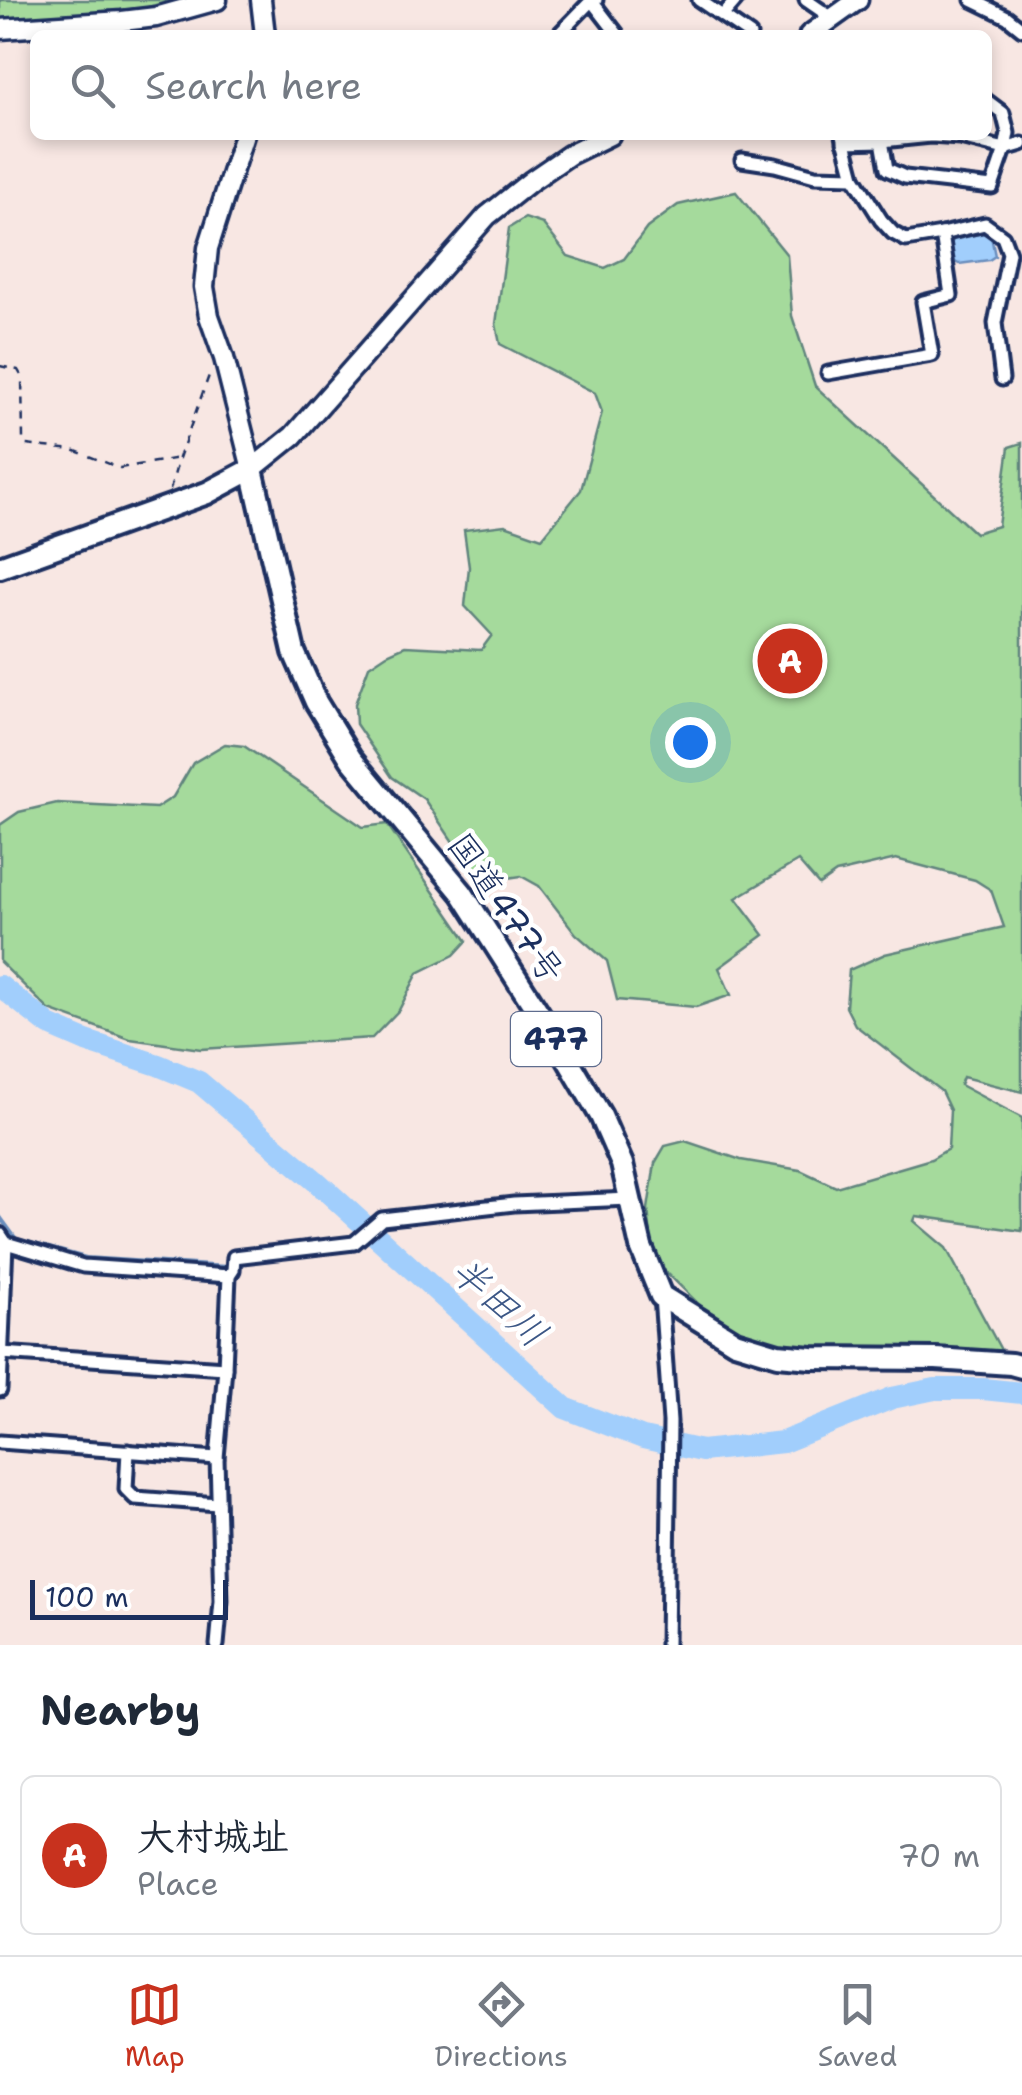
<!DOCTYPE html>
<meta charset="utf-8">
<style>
body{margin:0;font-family:"Shantell Sans","Klee One",sans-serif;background:#f6f6f7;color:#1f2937}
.scale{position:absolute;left:30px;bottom:25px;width:198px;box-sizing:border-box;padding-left:10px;border:5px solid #1b2f5e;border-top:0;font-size:28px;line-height:35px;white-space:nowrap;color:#1b2f5e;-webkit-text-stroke:8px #fff;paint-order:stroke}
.you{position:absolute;left:690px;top:742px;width:35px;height:35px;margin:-25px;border:8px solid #fff;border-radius:50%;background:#1a73e8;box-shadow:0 0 0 15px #1a73e833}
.badge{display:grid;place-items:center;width:65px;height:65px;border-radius:50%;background:#c8321e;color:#fff;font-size:32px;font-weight:700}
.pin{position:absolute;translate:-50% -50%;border:5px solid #fff;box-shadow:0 2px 10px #0006}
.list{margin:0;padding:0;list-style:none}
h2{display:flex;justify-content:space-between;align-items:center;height:130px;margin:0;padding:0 40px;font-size:42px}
h2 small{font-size:32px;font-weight:400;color:#747a83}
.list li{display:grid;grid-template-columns:65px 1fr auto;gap:30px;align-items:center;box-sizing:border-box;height:160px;margin:0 20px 20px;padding:0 20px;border:2px solid #e0e1e3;border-radius:15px}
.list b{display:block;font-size:38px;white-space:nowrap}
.list p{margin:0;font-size:32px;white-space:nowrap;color:#747a83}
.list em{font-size:32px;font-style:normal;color:#747a83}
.icon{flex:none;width:55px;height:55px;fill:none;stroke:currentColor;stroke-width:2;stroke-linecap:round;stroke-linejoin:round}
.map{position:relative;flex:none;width:1022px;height:1645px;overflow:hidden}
.search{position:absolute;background:#fff;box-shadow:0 5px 15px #0003;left:30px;right:30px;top:30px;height:110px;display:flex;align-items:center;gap:25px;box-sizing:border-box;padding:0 35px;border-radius:15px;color:#747a83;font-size:38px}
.sheet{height:310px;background:#fff}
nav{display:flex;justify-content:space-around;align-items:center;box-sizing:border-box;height:140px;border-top:2px solid #e0e1e3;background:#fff;font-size:28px;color:#747a83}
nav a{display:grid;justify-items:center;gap:5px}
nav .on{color:#c8321e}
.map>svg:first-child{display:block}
</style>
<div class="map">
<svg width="1022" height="1645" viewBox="0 0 1022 1645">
<rect width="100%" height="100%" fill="#f8e7e3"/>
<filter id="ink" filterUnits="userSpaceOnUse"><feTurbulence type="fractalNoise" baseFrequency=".01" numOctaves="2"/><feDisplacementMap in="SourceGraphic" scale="20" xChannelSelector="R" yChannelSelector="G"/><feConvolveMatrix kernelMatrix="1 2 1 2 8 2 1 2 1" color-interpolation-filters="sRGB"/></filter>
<g filter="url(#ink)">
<g fill="#a5da9c" stroke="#60847d" stroke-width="2.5">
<path d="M0,0H173L145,8L0,20Z"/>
<path d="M736,192L787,255L792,316L815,386L975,533L998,526L1009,447L1022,443V1092L963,1077L960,1085L1022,1118V1231L916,1216L914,1221L946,1248L1001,1350L982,1353L776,1345L730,1335L664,1270L652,1248L648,1209L655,1163L665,1146L685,1141L741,1160L800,1170L836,1187L931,1159L948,1149L950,1110L941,1091L855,1025L846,1007L849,970L885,954L1004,927L991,890L975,880L896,859L836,873L819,885L798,861L736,898L764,935L719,968L731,995L696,1007L617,1000L607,961L576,934L539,886L521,876L480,882L424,799L392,777L356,724L355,704L369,666L387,654L405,646L481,650L492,635L465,606L469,567L464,530L505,525L542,538L581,490L602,412L595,393L500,344L496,324L509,228L525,218L543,224L568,256L605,268L624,259L647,228L678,205Z"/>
<path d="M225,744L244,746L363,827L387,824L467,941L454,955L418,973L399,1010L372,1038L201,1049L130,1039L49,1010L0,962V825L19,812L57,803L156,808L173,797L193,763Z"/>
</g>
<path fill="#a1cefc" stroke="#6b8ebd" stroke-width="2.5" d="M986,233L991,236L995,256L989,260L959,264L955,262L951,243L955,238Z"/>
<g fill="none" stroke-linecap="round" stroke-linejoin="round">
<path stroke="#6b8ebd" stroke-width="4" d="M0,1217L16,1239L86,1258L228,1267"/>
<path stroke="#a1cefc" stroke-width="22" d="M0,986L49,1025L86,1041L158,1065L199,1082L318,1183L565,1408L643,1438L702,1451L783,1442L892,1398L935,1389H983L1022,1393"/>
<g stroke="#1b2f5e" stroke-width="19">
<g id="street">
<path d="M591,0L618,35"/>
<path d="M699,0L750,35"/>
<path d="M806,0L832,18"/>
<path d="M972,0L1007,17L1022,29"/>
<path d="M723,15L736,0"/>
<path d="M558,35L591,1L596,0"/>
<path d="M882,141L887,169L905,177L992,187L1005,149L1022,144"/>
<path d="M844,142L882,141L931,136L960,138L1005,149L1008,133L1003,113L987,101"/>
<path d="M742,160L775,165L815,176L854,177"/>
<path d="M942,234L985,224L1003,237L1009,253L995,323L1002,379"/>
<path d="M828,373L932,355L923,302L951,295L942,234L906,240L893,233L881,220L854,177L843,135"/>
<path d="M0,1234L6,1243L83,1266L229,1276"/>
<path d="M661,1296L670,1422L667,1645"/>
<path d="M1,1353L225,1368"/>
<path d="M0,1390L6,1243"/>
<path d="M0,1442L217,1458"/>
<path d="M128,1451L126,1489L135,1498L218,1504"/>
<path d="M217,1645L221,1601L217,1458L225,1368L229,1276L233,1270L234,1257L354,1243L382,1219L514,1204L630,1199"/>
</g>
</g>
<g stroke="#1b2f5e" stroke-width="25">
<g id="secondary">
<path d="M261,0L265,35"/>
<path d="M0,29L122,21L156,17L217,0"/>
<path d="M809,35L858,0"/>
<path d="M244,135L208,248L204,287L209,316L224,358L252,469L293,436L487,216L531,181L569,155L610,135"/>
</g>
</g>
<g stroke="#1b2f5e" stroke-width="28">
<path id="highway" d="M0,567L207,493L252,469L294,652L316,702L351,759L462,893L561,1048L601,1116L622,1164L641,1247L661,1296L735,1342L778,1355L812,1358L936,1359L1011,1364L1022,1367"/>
</g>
<g stroke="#1b2f5e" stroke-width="2.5" stroke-dasharray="8 8" stroke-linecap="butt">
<path d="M0,366L18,370L22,377L23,440L26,445L73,450L120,468L179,458"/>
<path d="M170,490L179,458L211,370"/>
</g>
<use href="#street" stroke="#fff" stroke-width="11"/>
<use href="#secondary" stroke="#fff" stroke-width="18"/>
<use href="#highway" stroke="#fff" stroke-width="20"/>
</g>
</g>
<g text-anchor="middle" stroke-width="9" stroke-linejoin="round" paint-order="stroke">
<rect fill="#fff" stroke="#5f6d8e" stroke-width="2.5" x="511" y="1012" width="90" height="54" rx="8"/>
<g font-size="32" font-weight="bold" fill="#1b2f5e">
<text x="556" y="1050">477</text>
</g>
<g font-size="35" fill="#1b2f5e" stroke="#fff">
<text transform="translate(506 908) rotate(55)" y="12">国道477号</text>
</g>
<g font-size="38" font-style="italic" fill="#3c5786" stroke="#fff">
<text transform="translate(499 1302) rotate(42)" y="13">半田川</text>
</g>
</g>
</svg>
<div class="scale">100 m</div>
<div class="you"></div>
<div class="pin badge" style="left:790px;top:661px">A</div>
<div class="search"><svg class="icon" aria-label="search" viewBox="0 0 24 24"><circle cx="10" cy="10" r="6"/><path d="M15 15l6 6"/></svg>Search here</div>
</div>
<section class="sheet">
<h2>Nearby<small></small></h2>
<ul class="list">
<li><span class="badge">A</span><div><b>大村城址</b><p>Place</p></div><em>70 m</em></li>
</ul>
</section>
<nav>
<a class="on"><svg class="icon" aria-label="map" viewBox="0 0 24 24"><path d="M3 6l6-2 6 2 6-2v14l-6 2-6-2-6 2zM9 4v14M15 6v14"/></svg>Map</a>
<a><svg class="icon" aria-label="directions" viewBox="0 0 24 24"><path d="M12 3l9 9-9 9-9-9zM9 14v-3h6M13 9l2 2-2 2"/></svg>Directions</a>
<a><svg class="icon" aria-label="saved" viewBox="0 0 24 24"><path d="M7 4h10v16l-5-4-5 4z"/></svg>Saved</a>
</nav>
